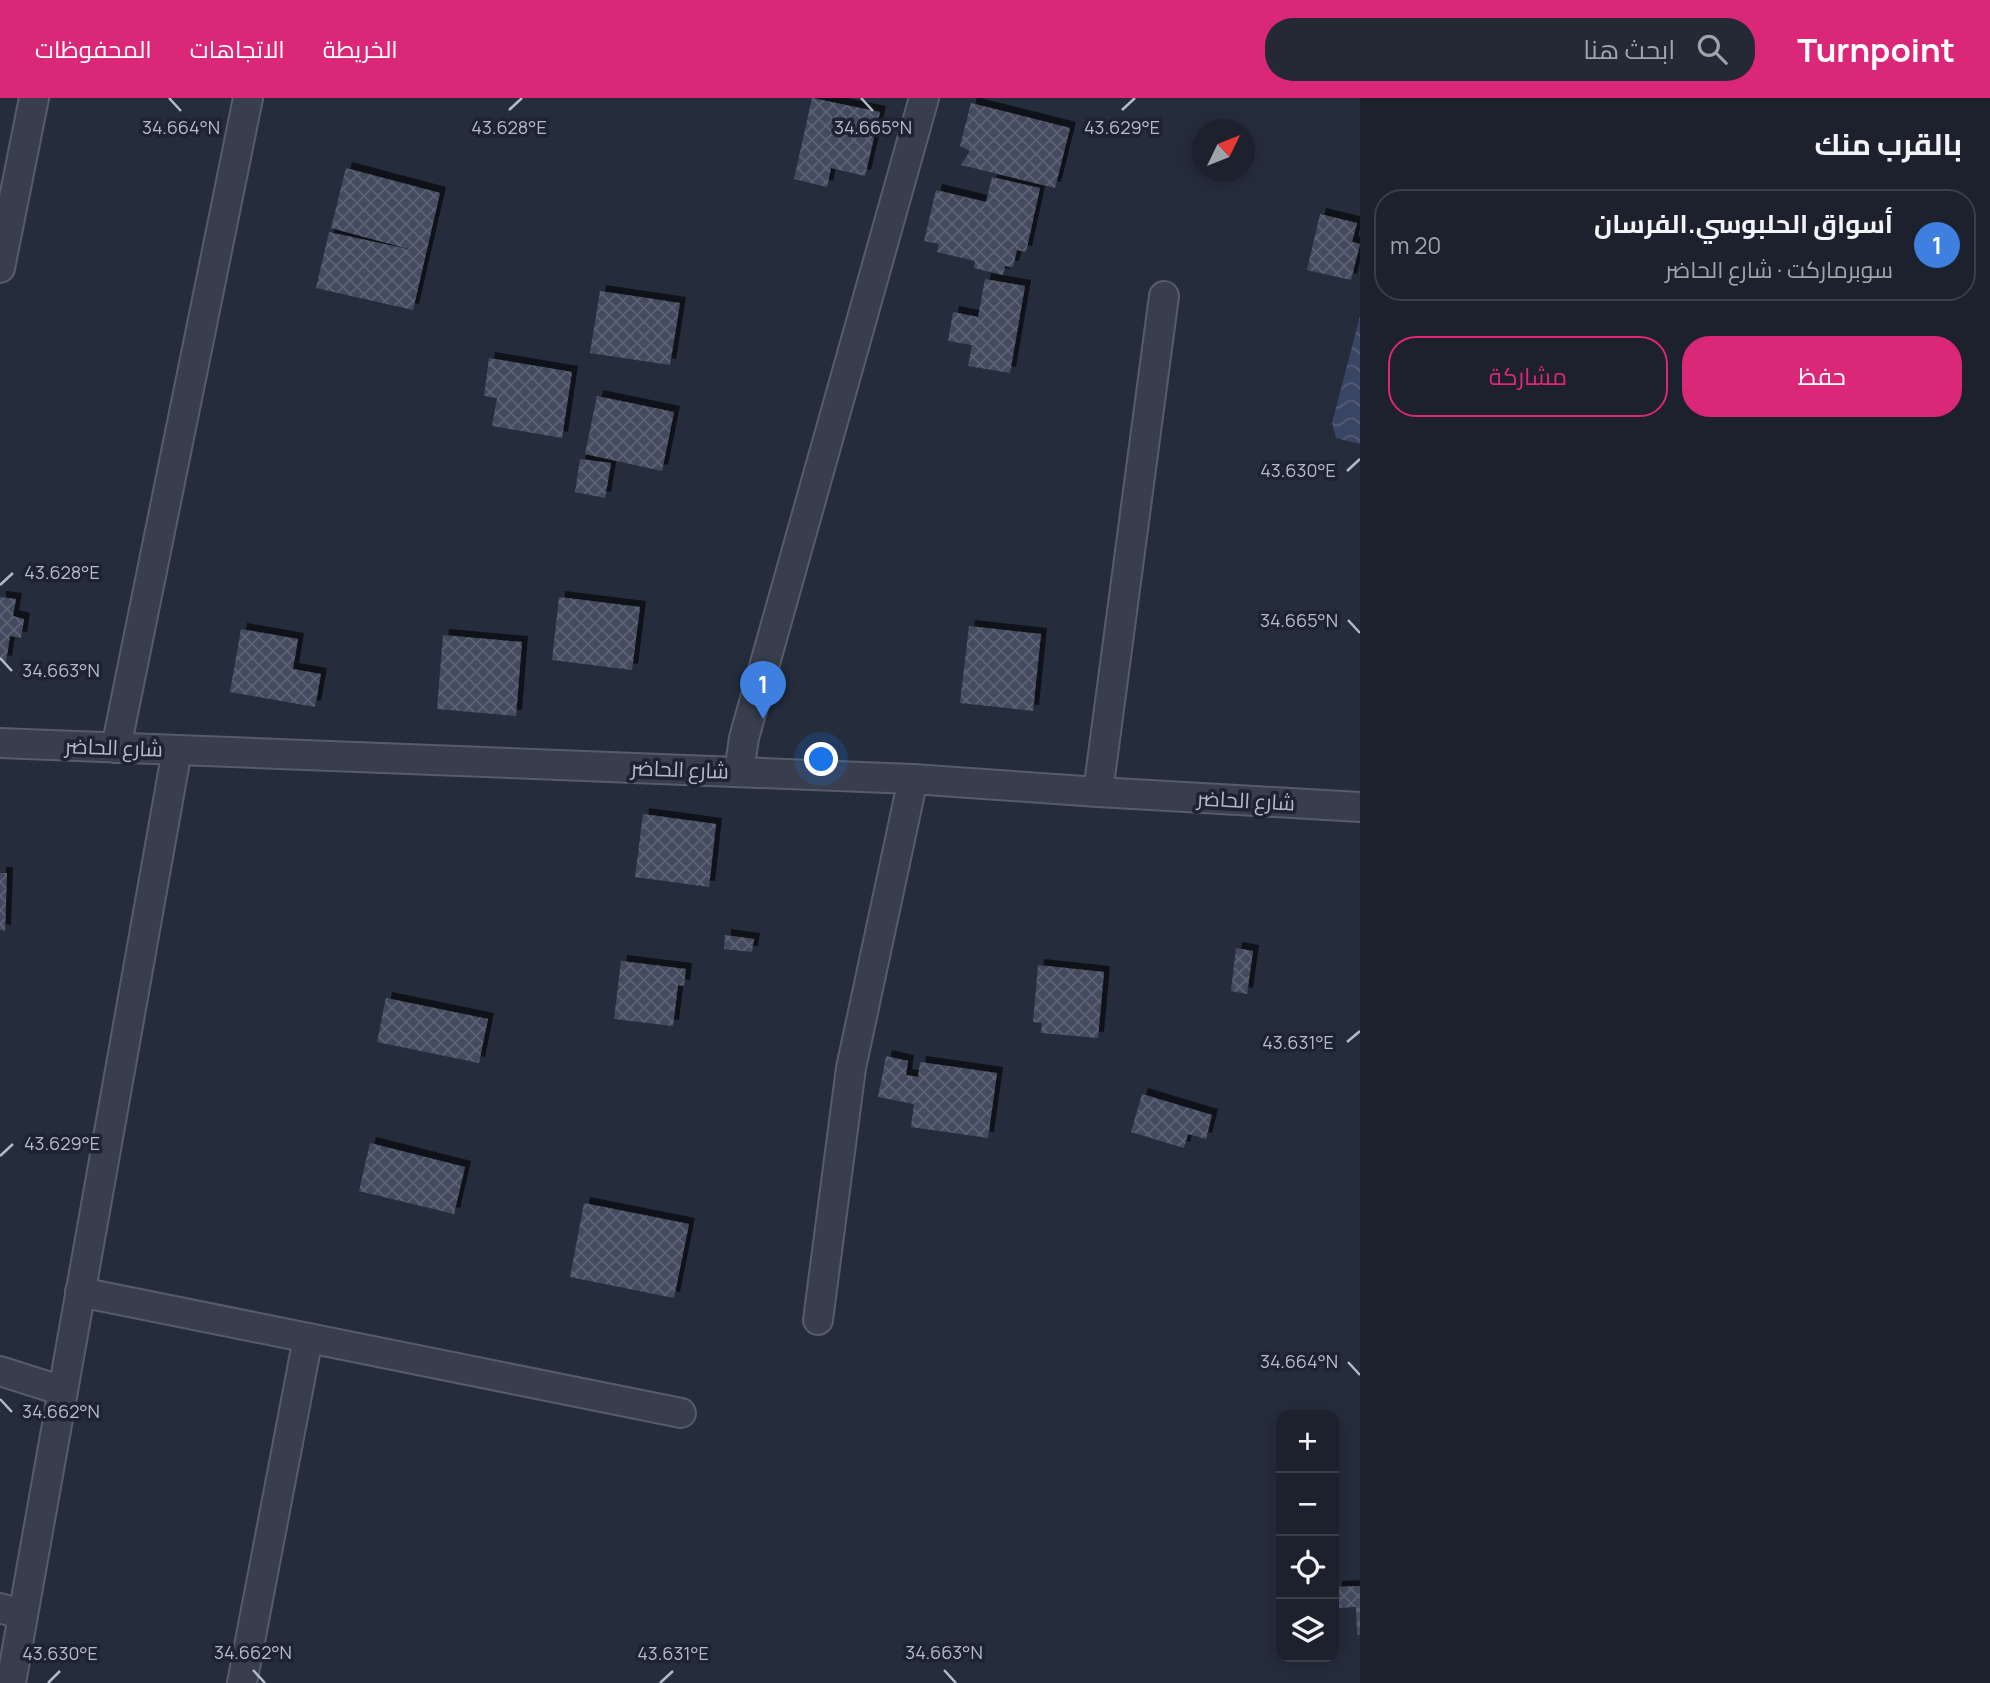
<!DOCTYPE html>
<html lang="ar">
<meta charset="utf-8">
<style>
body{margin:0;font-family:Manrope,Cairo,sans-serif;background:#252935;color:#f1f3f6;direction:rtl}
.controls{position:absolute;right:21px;bottom:21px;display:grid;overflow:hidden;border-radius:14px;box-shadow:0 4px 18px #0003}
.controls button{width:63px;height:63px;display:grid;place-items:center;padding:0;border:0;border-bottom:2px solid #3a3e49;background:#1c212d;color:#f1f3f6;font:35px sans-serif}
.compass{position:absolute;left:1192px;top:21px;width:63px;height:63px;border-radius:50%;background:#1c212d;box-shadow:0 4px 18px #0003;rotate:47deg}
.you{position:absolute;left:822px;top:662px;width:24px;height:24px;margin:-18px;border:5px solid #fff;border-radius:50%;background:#1a73e8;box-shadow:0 0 0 10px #1a73e833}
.badge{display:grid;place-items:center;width:46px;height:46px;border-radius:50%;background:#db2777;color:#fff;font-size:23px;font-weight:700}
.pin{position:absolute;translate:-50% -58px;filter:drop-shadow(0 2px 4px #0008)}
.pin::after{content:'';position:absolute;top:37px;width:24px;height:21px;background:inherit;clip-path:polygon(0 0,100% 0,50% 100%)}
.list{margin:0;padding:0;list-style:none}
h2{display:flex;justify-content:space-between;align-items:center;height:91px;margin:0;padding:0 28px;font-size:30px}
h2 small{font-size:23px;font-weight:400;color:#a0a3aa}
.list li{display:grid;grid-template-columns:46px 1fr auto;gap:21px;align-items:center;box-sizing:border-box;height:112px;margin:0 14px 14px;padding:0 14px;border:2px solid #3a3e49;border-radius:28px}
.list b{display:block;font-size:26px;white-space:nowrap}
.list p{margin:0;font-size:23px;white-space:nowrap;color:#a0a3aa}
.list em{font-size:23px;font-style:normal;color:#a0a3aa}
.actions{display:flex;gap:14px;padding:21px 28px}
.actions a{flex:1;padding:16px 0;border:2px solid #db2777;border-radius:28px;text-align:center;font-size:24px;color:#db2777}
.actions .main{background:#db2777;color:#fff}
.icon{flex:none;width:38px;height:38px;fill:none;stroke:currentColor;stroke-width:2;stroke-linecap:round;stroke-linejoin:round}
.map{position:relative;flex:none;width:1360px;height:1585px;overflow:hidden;direction:ltr}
header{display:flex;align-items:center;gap:42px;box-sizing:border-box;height:98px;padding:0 35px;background:#db2777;color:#fff}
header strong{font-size:33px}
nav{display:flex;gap:38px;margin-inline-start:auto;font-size:24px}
.search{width:490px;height:63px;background:#252935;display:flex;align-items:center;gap:18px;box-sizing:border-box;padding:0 24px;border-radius:28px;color:#a0a3aa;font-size:26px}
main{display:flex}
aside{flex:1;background:#1c212d}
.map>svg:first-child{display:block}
</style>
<header>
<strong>Turnpoint</strong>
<div class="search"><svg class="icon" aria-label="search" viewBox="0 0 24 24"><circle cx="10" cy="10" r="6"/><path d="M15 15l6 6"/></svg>ابحث هنا</div>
<nav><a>الخريطة</a><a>الاتجاهات</a><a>المحفوظات</a></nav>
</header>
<main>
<aside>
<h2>بالقرب منك<small></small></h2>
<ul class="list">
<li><span class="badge" style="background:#3f7fe0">1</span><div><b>أسواق الحلبوسي.الفرسان</b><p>سوبرماركت · شارع الحاضر</p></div><em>20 m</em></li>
</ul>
<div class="actions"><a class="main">حفظ</a><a>مشاركة</a></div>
</aside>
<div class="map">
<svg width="1360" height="1585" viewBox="0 0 1360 1585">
<defs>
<pattern id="water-waves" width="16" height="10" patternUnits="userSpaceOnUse" patternTransform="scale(1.75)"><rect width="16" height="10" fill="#3a4563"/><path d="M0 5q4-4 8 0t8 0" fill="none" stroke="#545e78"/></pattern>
<pattern id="building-cross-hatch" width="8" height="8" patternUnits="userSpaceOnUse" patternTransform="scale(1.75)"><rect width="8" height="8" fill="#444b5e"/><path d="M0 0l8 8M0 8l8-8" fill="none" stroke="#5d6374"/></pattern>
<filter id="shadow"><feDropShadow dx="6" dy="-6" stdDeviation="0" flood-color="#0009"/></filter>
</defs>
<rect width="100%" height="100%" fill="#252c3c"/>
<path fill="url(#water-waves)" d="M1360,218V346L1336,340L1332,325Z"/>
<g fill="url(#building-cross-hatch)" filter="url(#shadow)">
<path d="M812,0L880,14L865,78L831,70L827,89L794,81Z"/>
<path d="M971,5L1070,30L1055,90L961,67L970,53L960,48Z"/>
<path d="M346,70L440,95L413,212L316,190L329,134L416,153L331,130Z"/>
<path d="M992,79L1040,90L1026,154L1017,152L1013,169L1005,168L1003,177L974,170L975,163L937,154L939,146L924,143L936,92L986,104Z"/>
<path d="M1320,116L1357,125L1352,144L1360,146L1351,182L1307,172Z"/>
<path d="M985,181L1025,188L1010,275L968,268L972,247L948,243L953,214L978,219Z"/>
<path d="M600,193L680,205L670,267L590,255Z"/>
<path d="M489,260L572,274L562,340L492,328L497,300L484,298Z"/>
<path d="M597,298L674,314L662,373L585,356Z"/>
<path d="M580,361L611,365L605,400L575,394Z"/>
<path d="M0,499L16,501L13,518L24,521L21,540L10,538L6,564L0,563Z"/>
<path d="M559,499L640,509L632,572L552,562Z"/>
<path d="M969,528L1041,536L1033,613L960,605Z"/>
<path d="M241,531L298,541L293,571L321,576L315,609L230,594Z"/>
<path d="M443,537L522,544L516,618L437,611Z"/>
<path d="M643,716L716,726L709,789L635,779Z"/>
<path d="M0,775H7L5,833L0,832Z"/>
<path d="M725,837L754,841L752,854L724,851Z"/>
<path d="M1236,850L1253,853L1247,896L1231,893Z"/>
<path d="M621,863L686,871L684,888L678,887L673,928L614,921Z"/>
<path d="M1038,867L1104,874L1098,940L1041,935L1042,925L1033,924Z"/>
<path d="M386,900L488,921L479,965L377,944Z"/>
<path d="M886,958L908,963L906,977L918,979L920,964L997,975L988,1040L911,1029L914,1006L878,999Z"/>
<path d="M1142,996L1212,1017L1206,1041L1188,1036L1184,1050L1131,1034Z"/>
<path d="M370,1045L465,1069L454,1116L359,1093Z"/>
<path d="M584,1105L689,1126L674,1200L570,1179Z"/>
<path d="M1360,1488V1537H1357L1356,1509L1337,1510L1336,1489Z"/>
</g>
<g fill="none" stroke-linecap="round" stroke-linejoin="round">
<g stroke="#575c6b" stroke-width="32">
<g id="minor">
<path d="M0,170L34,0"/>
<path d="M0,645L913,681L1098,694L1360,709"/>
<path d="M116,650L248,0"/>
<path d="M739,674L744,640L924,0"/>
<path d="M1098,694L1164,198"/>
<path d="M80,1194L681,1315"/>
<path d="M818,1222L851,970L913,681"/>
<path d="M0,1273L63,1293"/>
<path d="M0,1510L23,1517"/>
<path d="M11,1585L177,652"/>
<path d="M242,1585L308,1240"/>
</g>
</g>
<use href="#minor" stroke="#393e4d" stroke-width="28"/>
</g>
<path fill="none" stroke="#b5bac8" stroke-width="2.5" d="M169,0L181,13M861,0L873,13M509,12L522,0M1122,12L1135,0M1347,373L1360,361M0,487L13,475M1348,522L1360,535M0,560L12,573M1347,944L1360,933M0,1058L13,1046M1348,1264L1360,1277M0,1301L12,1314M253,1572L265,1585M944,1572L956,1585M48,1585L60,1573M660,1585L673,1573"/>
<g text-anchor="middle" stroke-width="7" stroke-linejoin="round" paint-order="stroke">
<g font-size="21" fill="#b5bac8" stroke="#1e2332">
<text transform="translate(114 650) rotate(2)" y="7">شارع الحاضر</text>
<text transform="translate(680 672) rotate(2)" y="7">شارع الحاضر</text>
<text transform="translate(1246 703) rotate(3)" y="7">شارع الحاضر</text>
</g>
</g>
<g font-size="18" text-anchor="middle" fill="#b5bac8" stroke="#1e2332" stroke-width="7" stroke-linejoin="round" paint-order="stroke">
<text x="1122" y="36">43.629°E</text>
<text x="509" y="36">43.628°E</text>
<text x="181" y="36">34.664°N</text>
<text x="873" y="36">34.665°N</text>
<text x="1298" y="379">43.630°E</text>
<text x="62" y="481">43.628°E</text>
<text x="1299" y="529">34.665°N</text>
<text x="61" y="579">34.663°N</text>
<text x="1298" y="951">43.631°E</text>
<text x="62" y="1052">43.629°E</text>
<text x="1299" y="1270">34.664°N</text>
<text x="61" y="1320">34.662°N</text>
<text x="253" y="1561">34.662°N</text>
<text x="944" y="1561">34.663°N</text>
<text x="60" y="1562">43.630°E</text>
<text x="673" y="1562">43.631°E</text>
</g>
</svg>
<div class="controls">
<button>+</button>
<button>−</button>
<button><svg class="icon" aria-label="locate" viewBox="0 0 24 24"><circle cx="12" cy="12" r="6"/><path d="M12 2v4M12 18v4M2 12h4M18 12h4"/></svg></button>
<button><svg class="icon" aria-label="layers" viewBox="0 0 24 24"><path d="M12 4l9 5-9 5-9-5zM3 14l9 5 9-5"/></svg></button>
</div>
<svg class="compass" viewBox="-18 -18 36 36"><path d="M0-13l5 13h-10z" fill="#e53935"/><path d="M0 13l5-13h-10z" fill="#a0a3aa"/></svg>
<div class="you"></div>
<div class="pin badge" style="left:763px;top:621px;background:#3f7fe0">1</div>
</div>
</main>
